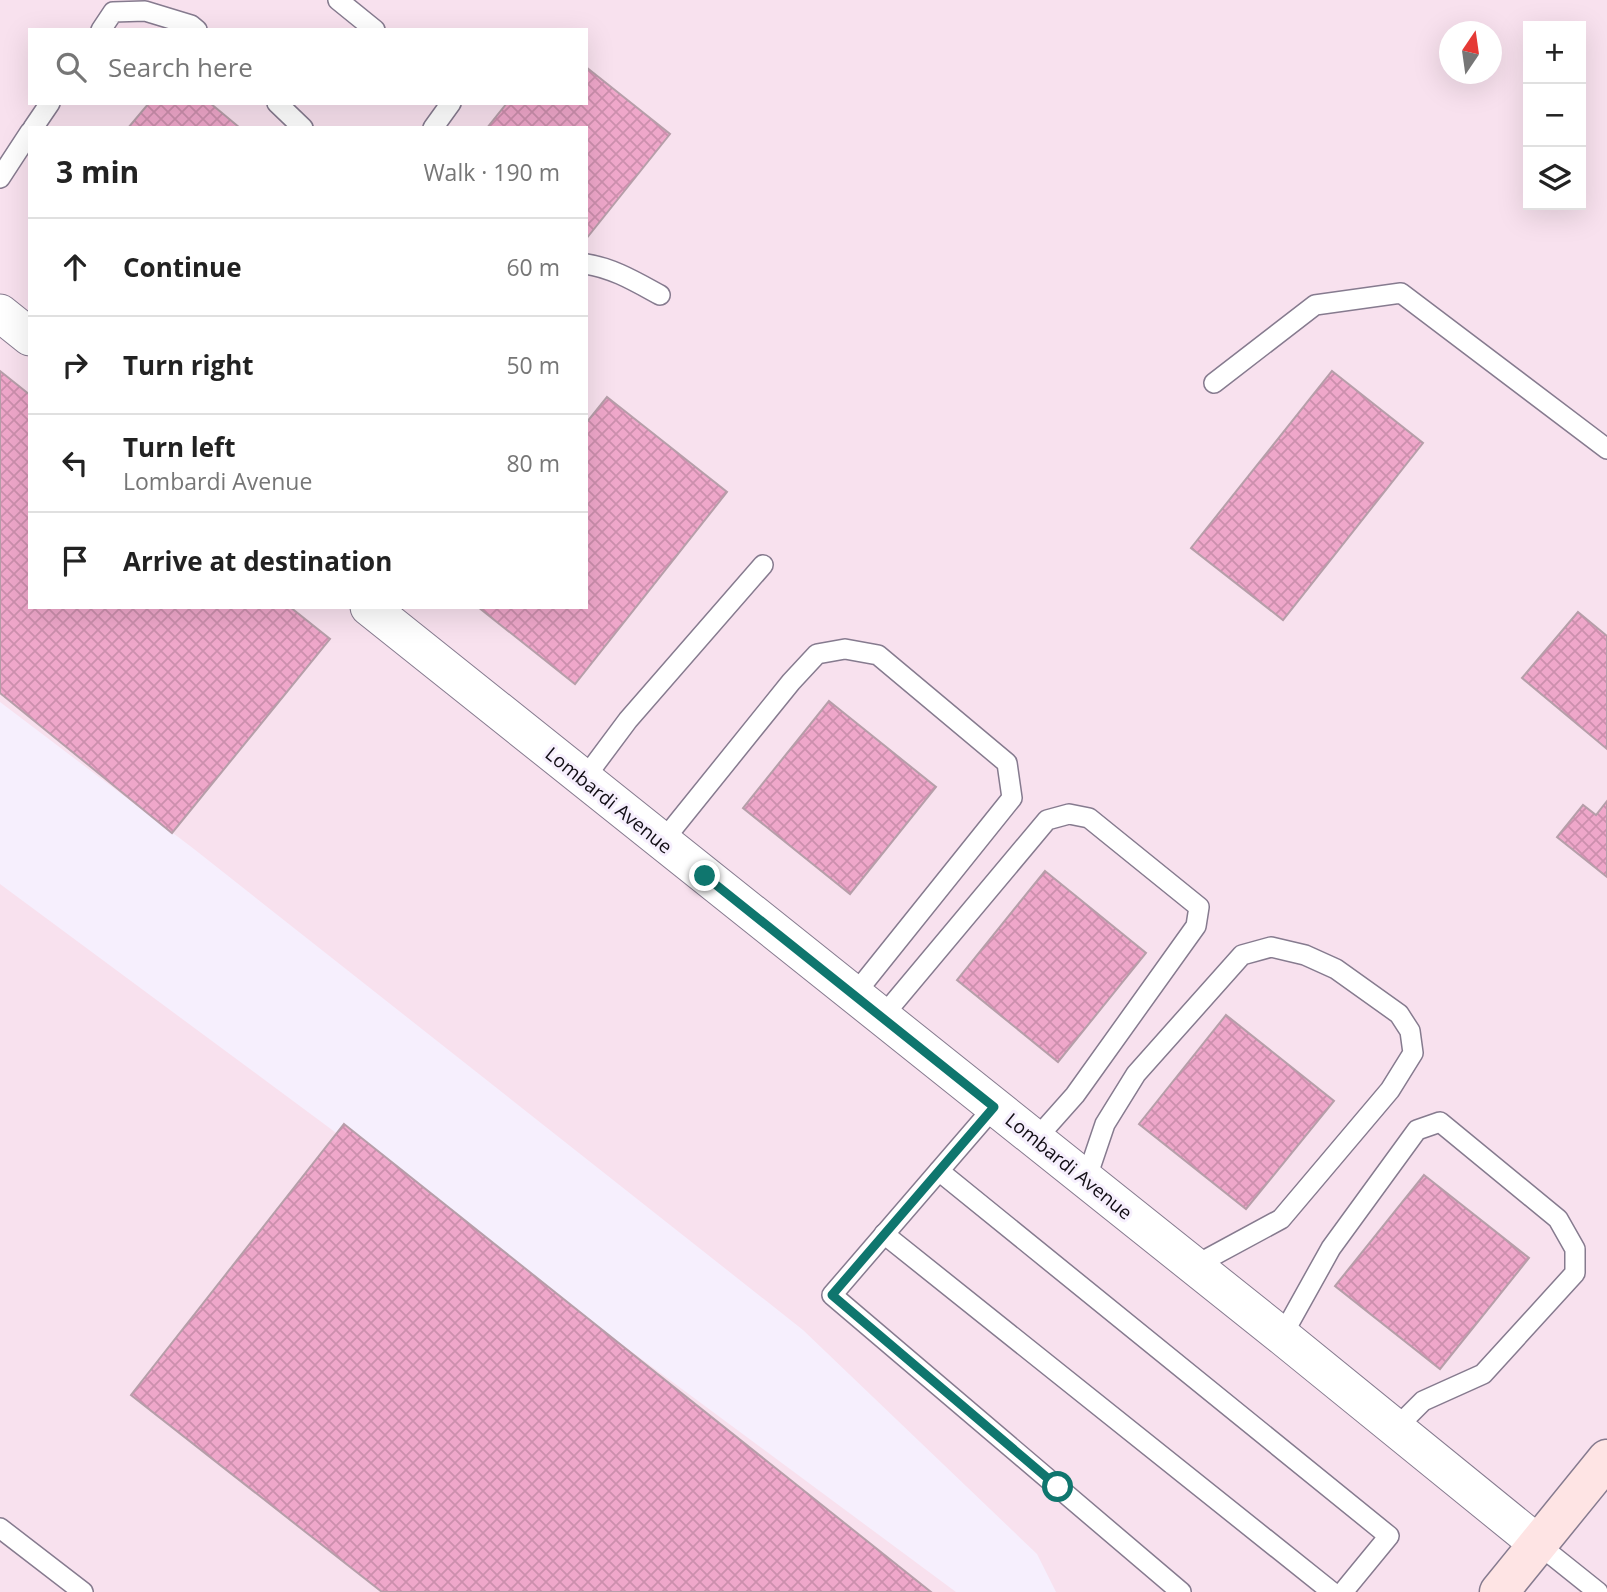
<!DOCTYPE html>
<meta charset="utf-8">
<style>
body{margin:0;font-family:"Open Sans",sans-serif;background:#f2f2f2;color:#222}
.controls{position:absolute;right:21px;top:21px;display:grid;overflow:hidden;border-radius:0px;box-shadow:0 7px 28px #0002}
.controls button{width:63px;height:63px;display:grid;place-items:center;padding:0;border:0;border-bottom:2px solid #e0e0e0;background:#fff;color:#222;font:35px sans-serif}
.compass{position:absolute;left:1439px;top:21px;width:63px;height:63px;border-radius:50%;background:#fff;box-shadow:0 7px 28px #0002;rotate:13deg}
.stop{position:absolute;width:21px;height:21px;margin:-16px;border:5px solid #0f766e;border-radius:50%;background:#fff}
.stop.end{background:#0f766e;border-color:#fff;box-shadow:0 2px 7px #0008}
.list{margin:0;padding:0;list-style:none}
h2{display:flex;justify-content:space-between;align-items:center;height:91px;margin:0;padding:0 28px;font-size:30px}
h2 small{font-size:23px;font-weight:400;color:#767676}
.list li{display:grid;grid-template-columns:46px 1fr auto;gap:21px;align-items:center;box-sizing:border-box;height:98px;padding:0 28px;border-top:2px solid #e0e0e0}
.list b{display:block;font-size:26px;white-space:nowrap}
.list p{margin:0;font-size:23px;white-space:nowrap;color:#767676}
.list em{font-size:23px;font-style:normal;color:#767676}
.icon{flex:none;width:38px;height:38px;fill:none;stroke:currentColor;stroke-width:2;stroke-linecap:round;stroke-linejoin:round}
.map{position:relative;flex:none;width:1607px;height:1592px;overflow:hidden}
.search{position:absolute;background:#fff;box-shadow:0 7px 28px #0002;left:28px;top:28px;width:560px;height:77px;display:flex;align-items:center;gap:18px;box-sizing:border-box;padding:0 24px;border-radius:0px;color:#767676;font-size:26px}
.panel{position:absolute;background:#fff;box-shadow:0 7px 28px #0002;left:28px;top:126px;width:560px;height:483px;border-radius:0px}
.map>svg:first-child{display:block}
</style>
<div class="map">
<svg width="1607" height="1592" viewBox="0 0 1607 1592">
<defs>
<pattern id="building-cross-hatch" width="8" height="8" patternUnits="userSpaceOnUse" patternTransform="scale(1.75)"><rect width="8" height="8" fill="#efa7ca"/><path d="M0 0l8 8M0 8l8-8" fill="none" stroke="#cc8fad"/></pattern>
</defs>
<rect width="100%" height="100%" fill="#f6effd"/>
<g fill="#f8e1ee" fill-rule="evenodd">
<path d="M0,0H1607V1592H1056L1037,1554L803,1330L194,849L0,702ZM1528,26H1581V205H1528ZM30,30H586V103H30ZM1450,32H1492V74H1450ZM30,128H586V607H30Z"/>
<path d="M0,884L956,1592H0Z"/>
</g>
<g fill="url(#building-cross-hatch)" stroke="#b69ea9" stroke-width="2">
<path d="M586,67L670,134L586,239V128H487L507,103H586Z"/>
<path d="M149,103H210L240,128H128Z"/>
<path d="M0,371L30,395V607H290L330,639L172,833L0,693Z"/>
<path d="M1332,371L1423,443L1283,620L1191,548Z"/>
<path d="M607,397L727,492L575,684L478,607H586V423Z"/>
<path d="M1578,612L1607,636V749L1522,678Z"/>
<path d="M829,701L936,787L850,894L743,808Z"/>
<path d="M1607,801V877L1557,837L1583,805L1596,815Z"/>
<path d="M1045,871L1146,953L1058,1062L957,980Z"/>
<path d="M1226,1015L1334,1101L1246,1209L1139,1124Z"/>
<path d="M344,1124L931,1592H382L131,1395Z"/>
<path d="M1424,1175L1529,1258L1440,1369L1335,1286Z"/>
</g>
<g fill="none" stroke-linecap="round" stroke-linejoin="round">
<g stroke="#867b8f" stroke-width="22">
<g id="lane">
<path d="M338,0L375,30"/>
<path d="M101,30L113,12L145,11L191,25L197,30"/>
<path d="M277,103L303,128"/>
<path d="M33,128L50,103"/>
<path d="M433,128L451,103"/>
<path d="M0,178L30,132"/>
<path d="M586,264C613,268 636,282 660,295"/>
<path d="M1214,383L1315,305L1401,293L1607,449"/>
<path d="M584,779L628,720L763,565"/>
<path d="M662,842L791,682L817,654L845,649L878,655L1007,763L1012,798L854,995"/>
<path d="M882,1017L1047,820L1069,814L1089,818L1199,907L1196,926L1075,1095L1035,1140"/>
<path d="M994,1107L832,1295L1181,1592"/>
<path d="M939,1171L1389,1536L1343,1592"/>
<path d="M1086,1180L1105,1124L1136,1074L1242,955L1271,947L1305,955L1336,969L1399,1014L1410,1031L1413,1053L1390,1090L1281,1219L1194,1266"/>
<path d="M884,1234L1332,1592"/>
<path d="M1282,1336L1331,1248L1417,1130L1440,1122L1558,1219L1575,1249V1273L1483,1374L1423,1401L1396,1428"/>
<path d="M0,1528L83,1592"/>
<path d="M1538,1544L1598,1592"/>
</g>
</g>
<g stroke="#867b8f" stroke-width="39">
<g id="street">
<path d="M0,313L30,337"/>
<path d="M369,607L1282,1336L1538,1544"/>
</g>
</g>
<g stroke="#867b8f" stroke-width="41">
<path id="secondary" d="M1499,1592L1607,1459"/>
</g>
<use href="#lane" stroke="#fff" stroke-width="19"/>
<use href="#street" stroke="#fff" stroke-width="37"/>
<use href="#secondary" stroke="#fee4e4" stroke-width="38"/>
</g>
<g fill="none" stroke-linecap="round" stroke-linejoin="round">
<path stroke="#0f766e" stroke-width="9" d="M705,876L994,1107L832,1295L1058,1487"/>
</g>
<g text-anchor="middle" stroke-width="6" stroke-linejoin="round" paint-order="stroke">
<g font-size="19" fill="#110d14" stroke="#f6effd">
<text transform="translate(609 800) rotate(39)" y="7">Lombardi Avenue</text>
<text transform="translate(1069 1166) rotate(39)" y="7">Lombardi Avenue</text>
</g>
</g>
</svg>
<div class="controls">
<button>+</button>
<button>−</button>
<button><svg class="icon" aria-label="layers" viewBox="0 0 24 24"><path d="M12 4l9 5-9 5-9-5zM3 14l9 5 9-5"/></svg></button>
</div>
<svg class="compass" viewBox="-18 -18 36 36"><path d="M0-13l5 13h-10z" fill="#e53935"/><path d="M0 13l5-13h-10z" fill="#767676"/></svg>
<div class="stop" style="left:1058px;top:1487px"></div>
<div class="stop end" style="left:705px;top:876px"></div>
<div class="search"><svg class="icon" aria-label="search" viewBox="0 0 24 24"><circle cx="10" cy="10" r="6"/><path d="M15 15l6 6"/></svg>Search here</div>
<section class="panel">
<h2>3 min<small>Walk · 190 m</small></h2>
<ul class="list">
<li><svg class="icon" aria-label="ahead" viewBox="0 0 24 24"><path d="M12 20V5M6 11l6-6 6 6"/></svg><div><b>Continue</b></div><em>60 m</em></li>
<li><svg class="icon" aria-label="right" viewBox="0 0 24 24"><path d="M7 20v-9h11M14 6l5 5-5 5"/></svg><div><b>Turn right</b></div><em>50 m</em></li>
<li><svg class="icon" aria-label="left" viewBox="0 0 24 24"><path d="M17 20v-9H6M10 6l-5 5 5 5"/></svg><div><b>Turn left</b><p>Lombardi Avenue</p></div><em>80 m</em></li>
<li><svg class="icon" aria-label="arrive" viewBox="0 0 24 24"><path d="M6 21V4h12l-3 4 3 4H6"/></svg><div><b>Arrive at destination</b></div></li>
</ul>
</section>
</div>
